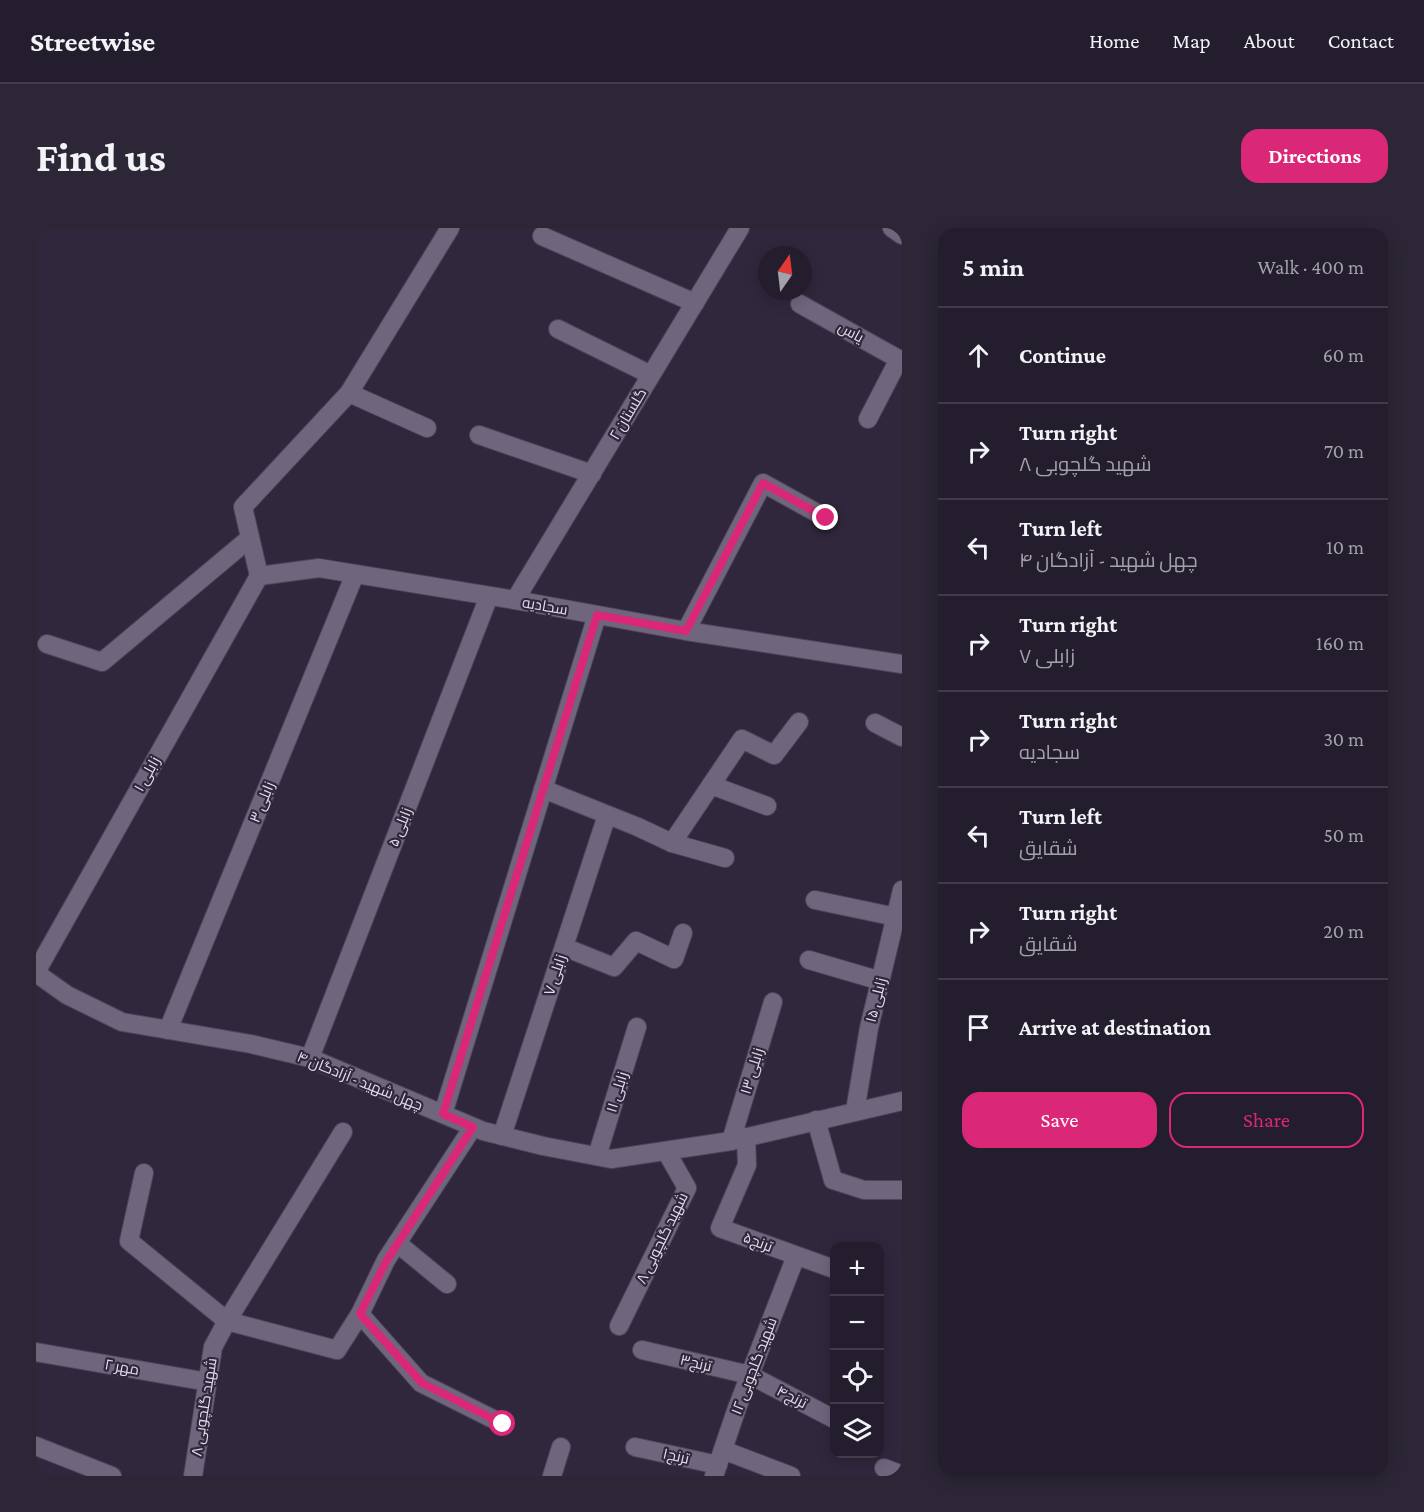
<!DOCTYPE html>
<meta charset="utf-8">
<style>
body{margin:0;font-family:"Crimson Pro",Cairo,serif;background:#2c2636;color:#f1f3f6}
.controls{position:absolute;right:18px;bottom:18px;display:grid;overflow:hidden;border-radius:12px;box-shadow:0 3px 15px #0003}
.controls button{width:54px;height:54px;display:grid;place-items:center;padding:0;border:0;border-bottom:2px solid #413b4a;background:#241d2e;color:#f1f3f6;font:30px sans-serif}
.compass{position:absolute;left:722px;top:18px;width:54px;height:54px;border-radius:50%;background:#241d2e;box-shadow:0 3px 15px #0003;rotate:14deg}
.stop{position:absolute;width:18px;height:18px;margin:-14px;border:4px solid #db2777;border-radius:50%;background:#fff}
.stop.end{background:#db2777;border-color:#fff;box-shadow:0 2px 6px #0008}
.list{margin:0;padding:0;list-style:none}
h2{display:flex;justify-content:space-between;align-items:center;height:78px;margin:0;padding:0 24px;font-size:26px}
h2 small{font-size:20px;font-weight:400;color:#a3a2aa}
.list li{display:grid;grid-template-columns:39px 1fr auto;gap:18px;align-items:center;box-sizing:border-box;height:96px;padding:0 24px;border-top:2px solid #413b4a}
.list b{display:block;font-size:22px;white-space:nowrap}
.list p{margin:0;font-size:20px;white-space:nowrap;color:#a3a2aa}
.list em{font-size:20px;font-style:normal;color:#a3a2aa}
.actions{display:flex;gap:12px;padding:18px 24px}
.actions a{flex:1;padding:14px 0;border:2px solid #db2777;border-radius:18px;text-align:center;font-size:21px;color:#db2777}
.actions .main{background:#db2777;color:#fff}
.icon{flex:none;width:33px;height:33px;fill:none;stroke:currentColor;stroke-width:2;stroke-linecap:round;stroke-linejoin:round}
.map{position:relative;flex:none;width:866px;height:1248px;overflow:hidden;border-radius:18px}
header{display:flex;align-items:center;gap:36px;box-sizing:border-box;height:84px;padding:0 30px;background:#241d2e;border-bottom:2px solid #413b4a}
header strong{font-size:28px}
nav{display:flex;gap:33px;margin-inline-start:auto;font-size:21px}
.intro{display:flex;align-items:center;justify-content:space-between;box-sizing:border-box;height:144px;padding:0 36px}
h1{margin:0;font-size:42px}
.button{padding:15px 27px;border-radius:18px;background:#db2777;color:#fff;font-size:21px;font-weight:700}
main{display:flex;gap:36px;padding:0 36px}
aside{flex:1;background:#241d2e;border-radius:18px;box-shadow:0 3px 15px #0003}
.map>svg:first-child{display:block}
</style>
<header>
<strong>Streetwise</strong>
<nav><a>Home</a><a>Map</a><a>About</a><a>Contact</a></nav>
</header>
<div class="intro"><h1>Find us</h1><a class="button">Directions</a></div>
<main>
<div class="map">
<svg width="866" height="1248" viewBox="0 0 866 1248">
<rect width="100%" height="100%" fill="#30273d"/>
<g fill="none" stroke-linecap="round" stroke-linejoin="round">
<g stroke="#4d4557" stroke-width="20">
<g id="minor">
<path d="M856,0L866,7"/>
<path d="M506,8L659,75"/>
<path d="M764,76L866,133"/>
<path d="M522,101L615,147"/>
<path d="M313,165L391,200"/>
<path d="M832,191L863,131"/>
<path d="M443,207L556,246"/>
<path d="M223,348L283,340L479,372L650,403L866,436"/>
<path d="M223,348L207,279L313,165L414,0"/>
<path d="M479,372L704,0"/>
<path d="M650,403L727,255L790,290"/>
<path d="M11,416L66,434L214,310"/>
<path d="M839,495L866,509"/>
<path d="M675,557L731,578"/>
<path d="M507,561L602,599L636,615L689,630"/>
<path d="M636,615L706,511L738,527L763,494"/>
<path d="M779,672L860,689"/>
<path d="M528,719L578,739L600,713L638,731L647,705"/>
<path d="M773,732L845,753"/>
<path d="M0,744L223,348"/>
<path d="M0,745L31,767L86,794L215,816L274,830L447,903L507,918L575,931L695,913L866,873"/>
<path d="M132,802L319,346"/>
<path d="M274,830L453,368"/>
<path d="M819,883L833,800L866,662"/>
<path d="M407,886L561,387"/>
<path d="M780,892L797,952L828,962H866"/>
<path d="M466,908L571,587"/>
<path d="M710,909L711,937L684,1000L798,1041"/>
<path d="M695,913L737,774"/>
<path d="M561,928L601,799"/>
<path d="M108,945L93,1013L191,1093L307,904"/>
<path d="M361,1015L411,1056"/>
<path d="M324,1086L385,1155L467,1196"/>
<path d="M583,1098L651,960L630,923"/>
<path d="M606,1122L714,1147L798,1191"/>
<path d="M0,1124L172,1154"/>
<path d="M0,1218L76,1248"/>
<path d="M599,1219L682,1237"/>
<path d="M687,1222L755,1248"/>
<path d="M848,1240L866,1247"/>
<path d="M157,1248L177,1119L191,1093L301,1122L324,1086L350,1032L437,899"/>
<path d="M516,1248L525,1219"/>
<path d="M678,1248L701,1180L760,1028"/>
</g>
</g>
<use href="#minor" stroke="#6f667e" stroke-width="18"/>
</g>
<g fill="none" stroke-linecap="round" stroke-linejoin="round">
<path stroke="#db2777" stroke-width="8" d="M467,1196L386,1155L324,1086L351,1032L437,899L407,886L561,387L650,403L727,255L790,290"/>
</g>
<g text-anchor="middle" stroke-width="4.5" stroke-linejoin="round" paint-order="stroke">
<g font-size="15" fill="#e2ddeb" stroke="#30273d">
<text transform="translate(815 104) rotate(29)" y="5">یاس</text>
<text transform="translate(592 186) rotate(-59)" y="5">گلستان ۲</text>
<text transform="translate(509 378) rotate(10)" y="5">سجادیه</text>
<text transform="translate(111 546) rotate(-61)" y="5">زابلی ۱</text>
<text transform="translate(226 574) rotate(-68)" y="5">زابلی ۳</text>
<text transform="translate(364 599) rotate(-69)" y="5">زابلی ۵</text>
<text transform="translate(519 747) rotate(-72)" y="5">زابلی ۷</text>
<text transform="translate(840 772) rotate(-76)" y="5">زابلی ۱۵</text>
<text transform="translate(716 843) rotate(-73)" y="5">زابلی ۱۳</text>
<text transform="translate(324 853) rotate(22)" y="5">چهل شهید - آزادگان ۴</text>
<text transform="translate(581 864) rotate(-73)" y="5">زابلی ۱۱</text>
<text transform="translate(626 1010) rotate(-64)" y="5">شهید گلچوبی ۸</text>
<text transform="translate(722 1014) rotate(21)" y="5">ترنج۵</text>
<text transform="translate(660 1135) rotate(13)" y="5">ترنج۳</text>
<text transform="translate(718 1138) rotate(-69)" y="5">شهید گلچوبی ۱۲</text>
<text transform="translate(86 1139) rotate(10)" y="5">مهر ۲</text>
<text transform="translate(756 1169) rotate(27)" y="5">ترنج۴</text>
<text transform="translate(168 1179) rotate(-81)" y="5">شهید گلچوبی ۸</text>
<text transform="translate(640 1228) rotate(13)" y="5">ترنج۱</text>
</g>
</g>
</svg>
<div class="controls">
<button>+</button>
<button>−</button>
<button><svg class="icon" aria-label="locate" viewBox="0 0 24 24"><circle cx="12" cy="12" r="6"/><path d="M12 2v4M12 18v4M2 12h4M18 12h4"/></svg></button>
<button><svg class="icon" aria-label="layers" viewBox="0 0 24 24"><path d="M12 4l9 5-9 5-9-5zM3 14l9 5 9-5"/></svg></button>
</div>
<svg class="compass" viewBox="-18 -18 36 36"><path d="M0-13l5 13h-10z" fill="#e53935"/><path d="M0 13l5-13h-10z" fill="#a3a2aa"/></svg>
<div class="stop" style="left:467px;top:1196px"></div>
<div class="stop end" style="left:790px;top:290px"></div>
</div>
<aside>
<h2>5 min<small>Walk · 400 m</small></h2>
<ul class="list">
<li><svg class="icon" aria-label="ahead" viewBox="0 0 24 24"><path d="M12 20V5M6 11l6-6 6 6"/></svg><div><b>Continue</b></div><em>60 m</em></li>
<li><svg class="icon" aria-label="right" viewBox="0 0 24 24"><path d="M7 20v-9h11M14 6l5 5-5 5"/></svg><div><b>Turn right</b><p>شهید گلچوبی ۸</p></div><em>70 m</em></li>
<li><svg class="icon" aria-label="left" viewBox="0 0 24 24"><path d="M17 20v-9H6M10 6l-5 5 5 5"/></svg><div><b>Turn left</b><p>چهل شهید - آزادگان ۴</p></div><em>10 m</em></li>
<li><svg class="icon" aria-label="right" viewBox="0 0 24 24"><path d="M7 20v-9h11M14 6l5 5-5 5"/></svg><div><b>Turn right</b><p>زابلی ۷</p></div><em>160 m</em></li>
<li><svg class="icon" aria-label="right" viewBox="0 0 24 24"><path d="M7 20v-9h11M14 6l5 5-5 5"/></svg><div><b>Turn right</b><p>سجادیه</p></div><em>30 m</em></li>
<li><svg class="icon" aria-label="left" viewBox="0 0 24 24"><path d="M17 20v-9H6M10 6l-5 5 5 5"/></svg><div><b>Turn left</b><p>شقایق</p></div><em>50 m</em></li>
<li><svg class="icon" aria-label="right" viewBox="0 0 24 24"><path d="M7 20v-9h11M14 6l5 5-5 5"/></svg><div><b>Turn right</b><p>شقایق</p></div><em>20 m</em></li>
<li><svg class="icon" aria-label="arrive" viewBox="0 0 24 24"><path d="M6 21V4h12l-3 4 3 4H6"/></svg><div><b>Arrive at destination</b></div></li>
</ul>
<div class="actions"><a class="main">Save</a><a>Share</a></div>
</aside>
</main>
